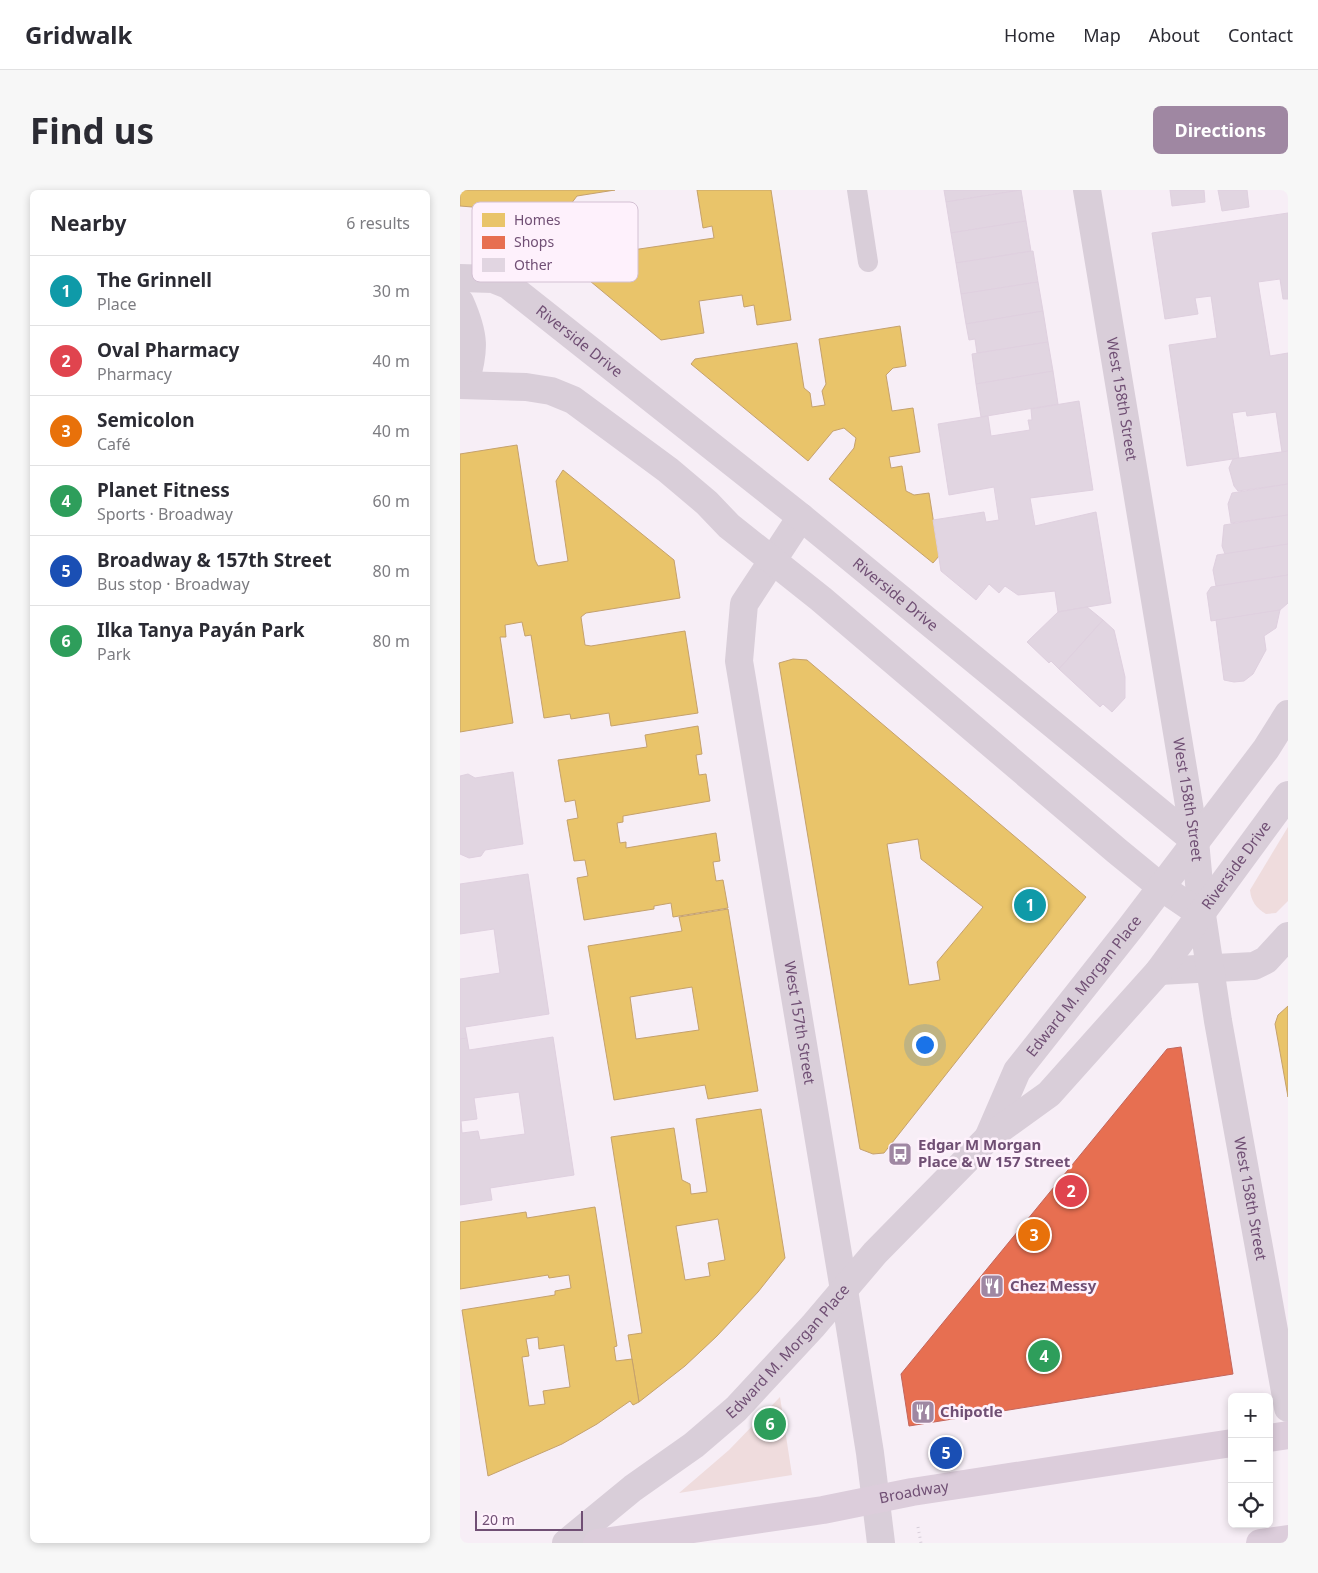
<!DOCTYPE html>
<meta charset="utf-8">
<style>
body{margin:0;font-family:"Noto Sans",sans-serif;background:#f7f7f7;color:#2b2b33}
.controls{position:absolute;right:15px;bottom:15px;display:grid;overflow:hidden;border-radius:8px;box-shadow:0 2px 8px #0003}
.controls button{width:45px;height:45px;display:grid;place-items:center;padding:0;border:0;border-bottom:1px solid #e1e1e2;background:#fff;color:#2b2b33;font:25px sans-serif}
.scale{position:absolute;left:15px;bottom:12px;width:108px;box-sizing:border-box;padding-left:5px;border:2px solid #704f74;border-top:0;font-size:14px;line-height:18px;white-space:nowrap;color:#704f74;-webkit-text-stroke:4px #fef1fc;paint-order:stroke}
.you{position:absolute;left:464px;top:854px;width:18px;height:18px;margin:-12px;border:4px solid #fff;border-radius:50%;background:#1a73e8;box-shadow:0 0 0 8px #1a73e833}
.badge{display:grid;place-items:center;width:32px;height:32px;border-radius:50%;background:#9f87a2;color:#fff;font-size:16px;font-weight:700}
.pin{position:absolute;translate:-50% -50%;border:2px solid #fff;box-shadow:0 1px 5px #0006}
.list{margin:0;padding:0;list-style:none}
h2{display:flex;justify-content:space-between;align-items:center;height:65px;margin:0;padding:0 20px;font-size:21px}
h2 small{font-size:16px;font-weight:400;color:#7c7c81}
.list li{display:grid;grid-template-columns:32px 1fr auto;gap:15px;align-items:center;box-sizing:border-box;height:70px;padding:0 20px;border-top:1px solid #e1e1e2}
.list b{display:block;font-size:19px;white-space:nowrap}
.list p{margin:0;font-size:16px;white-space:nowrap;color:#7c7c81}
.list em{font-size:16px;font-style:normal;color:#7c7c81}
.icon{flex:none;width:28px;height:28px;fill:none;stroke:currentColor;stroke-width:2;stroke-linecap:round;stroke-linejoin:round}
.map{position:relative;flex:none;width:828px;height:1353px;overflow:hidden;border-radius:8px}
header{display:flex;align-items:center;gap:30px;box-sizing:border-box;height:70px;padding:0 25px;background:#fff;border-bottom:1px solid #e1e1e2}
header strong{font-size:24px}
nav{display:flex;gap:28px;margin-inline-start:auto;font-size:18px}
.intro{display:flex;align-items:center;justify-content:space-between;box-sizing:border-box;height:120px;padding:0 30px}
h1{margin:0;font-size:35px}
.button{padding:12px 22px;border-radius:8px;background:#9f87a2;color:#fff;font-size:18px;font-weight:700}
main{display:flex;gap:30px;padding:0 30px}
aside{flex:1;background:#fff;border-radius:8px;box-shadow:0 2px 8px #0003}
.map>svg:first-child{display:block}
</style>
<header>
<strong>Gridwalk</strong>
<nav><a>Home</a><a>Map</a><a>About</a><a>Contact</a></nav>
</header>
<div class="intro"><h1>Find us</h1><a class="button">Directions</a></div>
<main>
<aside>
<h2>Nearby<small>6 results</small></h2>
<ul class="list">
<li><span class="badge" style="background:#0f9aa8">1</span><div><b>The Grinnell</b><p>Place</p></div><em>30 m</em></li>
<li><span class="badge" style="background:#e0444e">2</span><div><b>Oval Pharmacy</b><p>Pharmacy</p></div><em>40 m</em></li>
<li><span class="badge" style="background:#e8710a">3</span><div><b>Semicolon</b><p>Café</p></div><em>40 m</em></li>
<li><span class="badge" style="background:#2e9e5b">4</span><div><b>Planet Fitness</b><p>Sports · Broadway</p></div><em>60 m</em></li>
<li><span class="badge" style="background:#1a4fb4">5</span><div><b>Broadway &amp; 157th Street</b><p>Bus stop · Broadway</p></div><em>80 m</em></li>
<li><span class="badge" style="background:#2e9e5b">6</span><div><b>Ilka Tanya Payán Park</b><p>Park</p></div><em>80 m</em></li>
</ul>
</aside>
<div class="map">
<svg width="828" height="1353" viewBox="0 0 828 1353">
<rect width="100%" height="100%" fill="#f7eef6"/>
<g fill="#efdcdd">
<path d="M828,637V711L816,723L806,724C796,718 791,711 790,700Z"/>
<path d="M320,1207L332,1285L219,1303L269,1260Z"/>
</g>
<g fill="#e9c46a" stroke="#c5a16d" fill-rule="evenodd">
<path d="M0,0H155L117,6L82,52L64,35L43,24L25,18L0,16Z"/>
<path d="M237,0H311L331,130L297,135L294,115L284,117L282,105L239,111L244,143L201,150L130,91L152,63L254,48L252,36L243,38Z"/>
<path d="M440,136L446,176L433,178L426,185L432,221L453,218L460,262L429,267L431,278L442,276L446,301L454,305L469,303L479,366L473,373L369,289L394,258L396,248L384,238L373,241L348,271L231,174L235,169L337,153L344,198L350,203L352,217L365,215L362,201L366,194L359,149Z"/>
<path d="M57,255L75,370L78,376L108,371L96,291L103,280L214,370L220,408L126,423L121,427L125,455L131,456L225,441L238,523L151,536L149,523L111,529L110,524L84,528L71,445L65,446L62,432L45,435L46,447H40L53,533L0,542V264Z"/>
<path d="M333,469L347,470L626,707L424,963L413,964L400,959L319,473ZM458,649L461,669L523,717L477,772L480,790L449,795L427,654Z"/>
<path d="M238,536L242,564L236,565L239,585L246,584L250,611L163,626V632L157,633L160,653L166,652V658L256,643L260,671L253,672L256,691L263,690L268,718L213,727L211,713L194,716V719L124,730L117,688L128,686L125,670L114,671L107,630L118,628L115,610L105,612L98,570L187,557L185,545Z"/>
<path d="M268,719L298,901L248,909L245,895L154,910L128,756L222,741L219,727ZM232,797L239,840L176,849L170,807Z"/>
<path d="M828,816V907L815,834L818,825Z"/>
<path d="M301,919L325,1068L298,1102L257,1146L225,1176L179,1212L168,1145L182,1143L151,947L214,938L222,990L230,994L231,1004L247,1002L236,929ZM258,1029L265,1070L248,1073L250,1086L225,1090L216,1036Z"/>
<path d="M135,1017L157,1156L154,1157L156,1171L172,1169L179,1212L173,1215L170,1211L137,1234L102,1254L28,1286L2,1120L95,1105V1101L111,1098L109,1085L89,1088L88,1085L0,1099V1032L66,1022L67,1028ZM78,1147L79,1159L104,1155L110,1197L83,1201L85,1214L69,1216L62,1167L69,1166L66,1149Z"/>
</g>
<path fill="#e76f51" stroke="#c3655c" d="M721,857L773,1184L449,1236L441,1184L707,859Z"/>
<g fill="#e1d5e1" stroke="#dfd0df" fill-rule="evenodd">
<path d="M484,0H561L486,12Z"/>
<path d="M561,0L566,31L491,43L486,12Z"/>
<path d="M710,0H744L745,12L712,16Z"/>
<path d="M758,0H787L789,17L762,21Z"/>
<path d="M828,23V109H823L820,89L798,92L810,166L828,163V261L822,262L816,222L787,226L786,221L772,223L779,268L727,276L709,155L757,148L751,106L735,108L738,124L705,129L692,43Z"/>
<path d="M566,31L571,61L496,73L491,43Z"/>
<path d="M573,61L578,92L501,104L496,73Z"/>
<path d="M578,92L583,121L506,134L501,104Z"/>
<path d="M583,121L588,152L517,163L515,149L509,150L506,134Z"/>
<path d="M588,152L593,181L516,194L512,164Z"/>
<path d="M593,181L598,214L521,227L516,194Z"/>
<path d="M619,211L633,300L570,308L575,336L636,322L651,413L598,422L595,401L558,405L545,396L539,403L529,394L516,410L481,381L473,330L524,322L526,332L539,330L534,297L489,305L478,234L528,226L531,246L570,240L568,230H572L571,219Z"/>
<path d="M828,261V294L778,301L774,296L769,278L773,269Z"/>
<path d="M828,294V325L771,333L768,314L772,303Z"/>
<path d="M828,325V354L765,364L762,356L764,335Z"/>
<path d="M828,354V385L756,396L753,380L757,365Z"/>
<path d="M828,385V413L820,420L751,431L747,403L751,397Z"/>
<path d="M627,417L643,430L599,479L591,471L589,473L567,452L598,422Z"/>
<path d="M820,420L816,438L804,446L806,460L793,484L784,491L774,492L764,490L756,430Z"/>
<path d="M643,430L654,440L665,487V508L652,522L643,514L640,517L599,479Z"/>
<path d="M53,582L63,654L25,660L21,666L9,668L0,664V586L8,584L15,588Z"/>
<path d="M68,684L89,824L5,837L7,848L0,849V789L40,783L34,739L0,744V694Z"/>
<path d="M93,847L114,985L30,998L32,1010L0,1015V849L7,848L9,860ZM59,902L65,944L20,950L18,941L2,943L1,931L17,929L14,908Z"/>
</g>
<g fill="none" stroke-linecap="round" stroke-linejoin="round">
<path stroke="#d6cdd8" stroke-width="3" stroke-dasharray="1 4" stroke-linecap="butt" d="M458,1337L461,1353"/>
<path stroke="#d9ced9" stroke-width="20" d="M397,0L408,72"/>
<path stroke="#d9ced9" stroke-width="28" d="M699,781L794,776L806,770L828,746"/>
<path stroke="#d9ced9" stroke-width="28" id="s1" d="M341,327L284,414L279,471L384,1100"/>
<g stroke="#d9ced9" stroke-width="28">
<path id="s2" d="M627,0L735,651L742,725L758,831L828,1218"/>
<path id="s3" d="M0,88L33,89L48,95L341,327L735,651"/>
<path d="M0,112C15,146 15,159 5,194"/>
<path d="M0,195L66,197L91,201L113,210L208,280L247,313L269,336L361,409L657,661L701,697L742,725"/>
<path id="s4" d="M528,948L557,881L671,737L806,559L828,524"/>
<path d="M384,1100L410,1263L421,1353"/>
<path id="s5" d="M106,1353L173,1298L234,1255L276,1219L353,1136L415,1063L528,948L589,904L699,781L828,605"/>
</g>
<g stroke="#dccddb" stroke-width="28">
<path d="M809,1248L828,1245"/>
<path id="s6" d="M137,1353L363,1320L452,1302L772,1253"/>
<path d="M800,1353L828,1349"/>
</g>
</g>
<defs>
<g id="bus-square" transform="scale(1.25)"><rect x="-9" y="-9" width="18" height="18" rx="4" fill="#9f87a2" stroke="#fef1fc"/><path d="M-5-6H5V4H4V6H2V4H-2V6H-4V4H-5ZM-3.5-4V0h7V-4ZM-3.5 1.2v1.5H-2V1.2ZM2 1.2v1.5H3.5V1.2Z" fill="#fff"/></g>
<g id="restaurant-square" transform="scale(1.25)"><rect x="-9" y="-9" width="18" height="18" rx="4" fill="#9f87a2" stroke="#fef1fc"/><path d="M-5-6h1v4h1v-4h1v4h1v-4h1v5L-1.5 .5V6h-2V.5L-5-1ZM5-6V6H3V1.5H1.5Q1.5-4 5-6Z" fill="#fff"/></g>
</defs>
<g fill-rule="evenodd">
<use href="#bus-square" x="440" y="964"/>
<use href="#restaurant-square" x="532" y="1096"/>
<use href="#restaurant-square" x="463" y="1222"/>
</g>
<g text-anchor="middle" stroke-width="5" stroke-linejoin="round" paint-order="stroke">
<g font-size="15" fill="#704f74" stroke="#fef1fc">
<text dy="5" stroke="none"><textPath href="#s3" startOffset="140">Riverside Drive</textPath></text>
<text dy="5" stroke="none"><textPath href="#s2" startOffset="212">West 158th Street</textPath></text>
<text dy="5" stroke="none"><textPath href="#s3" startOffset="545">Riverside Drive</textPath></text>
<text dy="5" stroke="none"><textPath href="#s2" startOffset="618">West 158th Street</textPath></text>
<text dy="5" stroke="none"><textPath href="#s5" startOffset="958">Riverside Drive</textPath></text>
<text dy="5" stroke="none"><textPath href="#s4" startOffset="181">Edward M. Morgan Place</textPath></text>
<text dy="5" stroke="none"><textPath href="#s1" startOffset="528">West 157th Street</textPath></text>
<text dy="5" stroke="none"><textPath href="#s2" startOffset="1022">West 158th Street</textPath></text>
<text dy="5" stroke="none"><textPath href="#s5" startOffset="294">Edward M. Morgan Place</textPath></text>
<text dy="5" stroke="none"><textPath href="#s6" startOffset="321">Broadway</textPath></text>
</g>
<g font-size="15" font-weight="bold" fill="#704f74" stroke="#fef1fc" text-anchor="start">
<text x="458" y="960">Edgar M Morgan<tspan x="458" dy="17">Place &amp; W 157 Street</tspan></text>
<text x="550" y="1101">Chez Messy</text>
<text x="480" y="1227">Chipotle</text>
</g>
</g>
<rect x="12" y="12" width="166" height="80" rx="8" fill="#fef1fc" stroke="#d3c0d3" stroke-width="1"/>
<rect x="22" y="23" width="23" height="14" fill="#e9c46a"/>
<rect x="22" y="46" width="23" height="13" fill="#e76f51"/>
<rect x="22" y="68" width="23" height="14" fill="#e1d5e1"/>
<g font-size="14" fill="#704f74">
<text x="54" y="35">Homes</text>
<text x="54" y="57">Shops</text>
<text x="54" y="80">Other</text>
</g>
</svg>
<div class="controls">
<button>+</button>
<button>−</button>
<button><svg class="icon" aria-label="locate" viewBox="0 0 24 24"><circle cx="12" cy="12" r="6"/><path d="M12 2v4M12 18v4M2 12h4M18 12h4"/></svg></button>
</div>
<div class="scale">20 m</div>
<div class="you"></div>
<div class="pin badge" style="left:570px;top:715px;background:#0f9aa8">1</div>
<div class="pin badge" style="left:611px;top:1001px;background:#e0444e">2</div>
<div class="pin badge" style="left:574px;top:1045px;background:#e8710a">3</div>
<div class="pin badge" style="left:584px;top:1166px;background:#2e9e5b">4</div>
<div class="pin badge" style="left:486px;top:1263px;background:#1a4fb4">5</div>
<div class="pin badge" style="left:310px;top:1234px;background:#2e9e5b">6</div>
</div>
</main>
